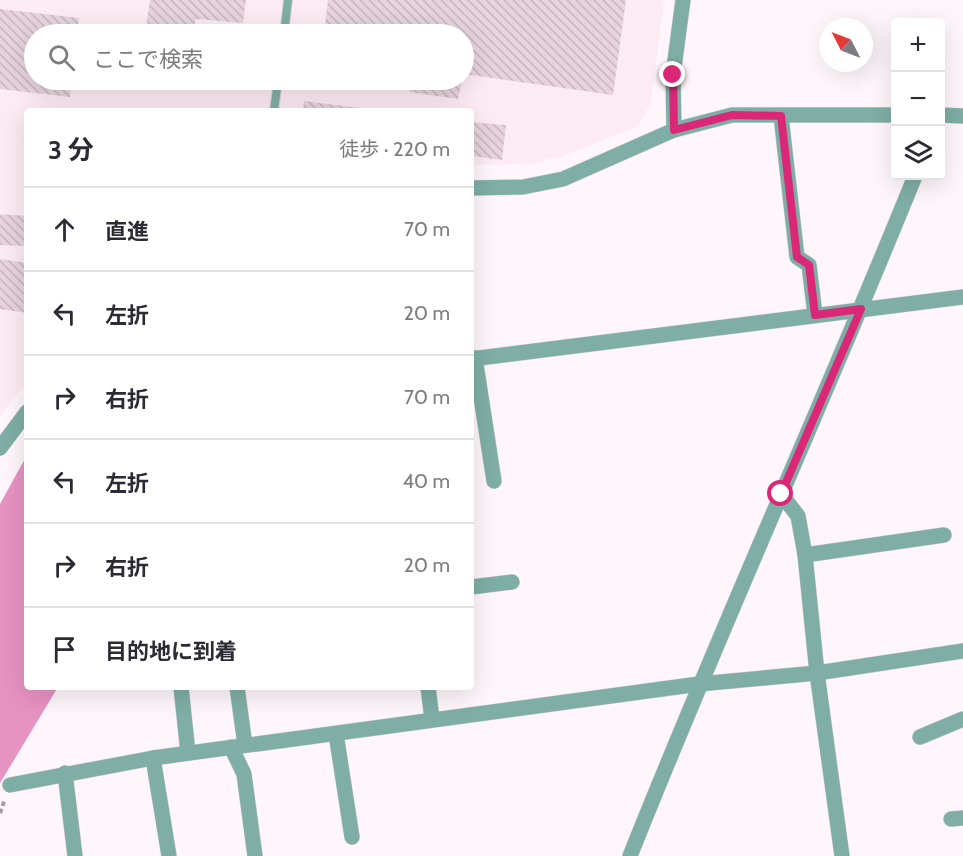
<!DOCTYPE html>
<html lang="ja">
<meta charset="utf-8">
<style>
body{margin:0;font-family:Cabin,"Noto Sans JP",sans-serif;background:#f2f2f3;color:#2b2b33}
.controls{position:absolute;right:18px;top:18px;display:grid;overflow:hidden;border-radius:6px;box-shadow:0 6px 24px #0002}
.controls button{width:54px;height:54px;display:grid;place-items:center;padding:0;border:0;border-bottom:2px solid #e1e1e2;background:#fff;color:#2b2b33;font:30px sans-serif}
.compass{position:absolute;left:819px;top:18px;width:54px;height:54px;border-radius:50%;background:#fff;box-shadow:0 6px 24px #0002;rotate:312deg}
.stop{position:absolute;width:18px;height:18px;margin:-14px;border:4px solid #db2777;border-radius:50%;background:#fff}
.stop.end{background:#db2777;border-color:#fff;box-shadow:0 2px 6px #0008}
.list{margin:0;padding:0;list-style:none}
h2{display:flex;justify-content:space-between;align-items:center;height:78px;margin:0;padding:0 24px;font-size:26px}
h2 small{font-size:20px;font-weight:400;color:#7c7c81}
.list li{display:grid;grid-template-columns:39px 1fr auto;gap:18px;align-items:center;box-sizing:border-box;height:84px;padding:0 24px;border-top:2px solid #e1e1e2}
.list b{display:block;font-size:22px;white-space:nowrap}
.list em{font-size:20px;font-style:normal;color:#7c7c81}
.icon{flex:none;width:33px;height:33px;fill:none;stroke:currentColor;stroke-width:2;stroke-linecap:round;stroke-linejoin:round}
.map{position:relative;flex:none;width:963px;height:856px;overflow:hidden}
.search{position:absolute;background:#fff;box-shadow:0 6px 24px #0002;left:24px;top:24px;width:450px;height:66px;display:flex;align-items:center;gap:15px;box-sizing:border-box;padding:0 21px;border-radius:33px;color:#7c7c81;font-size:22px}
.panel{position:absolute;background:#fff;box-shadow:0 6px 24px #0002;left:24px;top:108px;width:450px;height:582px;border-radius:6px}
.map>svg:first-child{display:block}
</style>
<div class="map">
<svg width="963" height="856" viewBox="0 0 963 856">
<defs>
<pattern id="building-back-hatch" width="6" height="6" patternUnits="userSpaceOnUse" patternTransform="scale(1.5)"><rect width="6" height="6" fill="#e7d3dd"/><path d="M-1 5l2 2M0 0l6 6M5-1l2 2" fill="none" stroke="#c7b6be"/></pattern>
</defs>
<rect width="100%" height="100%" fill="#fef6fa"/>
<path fill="#fdebf4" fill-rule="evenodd" d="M0,0H664L651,103L638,126L563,156L530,164L471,165V111H27V381L0,416ZM34,34H464V80H34Z"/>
<path fill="#e692c2" d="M27,455V687H58L0,783V504Z"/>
<g fill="url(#building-back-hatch)">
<path d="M150,0H246L243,23L196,19L192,34H145Z"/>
<path d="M328,0H626L613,95L464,74V34H324Z"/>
<path d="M0,9L79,18L77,34H34V80H72L70,97L0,89Z"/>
<path d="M411,80H462L458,99L409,92Z"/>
<path d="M304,101L376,110V111H303Z"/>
<path d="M471,122L506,125L502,160L471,156Z"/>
<path d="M0,214L27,216V246L0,245Z"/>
<path d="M0,259L27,263V313L0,309Z"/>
</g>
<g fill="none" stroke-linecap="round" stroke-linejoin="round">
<g stroke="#dbd3d7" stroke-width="10">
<g id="lane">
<path d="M284,34L288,0"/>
<path d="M274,111L278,80"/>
</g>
</g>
<g stroke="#dbd3d7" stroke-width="16">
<g id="street">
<path d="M940,115L963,116"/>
<path d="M781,116L797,257L809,265L815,315"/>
<path d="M674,130L673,75L683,0"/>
<path d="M471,188L523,187L563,179L674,130L732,115H896"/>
<path d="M475,358L494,481"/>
<path d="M471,359L963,297"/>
<path d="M0,448L27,412"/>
<path d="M781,494L798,516L805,555L817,673L842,856"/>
<path d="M805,555L944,535"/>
<path d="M471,587L512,582"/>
<path d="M181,687L188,753"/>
<path d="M237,687L245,745"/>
<path d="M428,687L432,719"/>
<path d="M336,734L352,837"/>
<path d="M920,737L963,719"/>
<path d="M231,747L244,774L255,856"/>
<path d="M153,758L169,856"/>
<path d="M65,773L75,856"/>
<path d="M10,785L153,758L699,684L817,673L963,651"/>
<path d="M951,819L963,818"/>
<path d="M630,856C721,627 823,404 915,176"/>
</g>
</g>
<path stroke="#a49ca0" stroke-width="4" stroke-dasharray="4.5 3" stroke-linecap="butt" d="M0,813L5,799"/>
<use href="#lane" stroke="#7eaea5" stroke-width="8"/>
<use href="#street" stroke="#7eaea5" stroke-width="15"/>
</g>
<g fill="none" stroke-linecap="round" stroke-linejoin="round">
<path stroke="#db2777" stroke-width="8" d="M673,75L674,130L732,115L781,116L797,257L809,265L815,315L861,309L781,494"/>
</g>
</svg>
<div class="controls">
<button>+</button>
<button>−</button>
<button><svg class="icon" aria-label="layers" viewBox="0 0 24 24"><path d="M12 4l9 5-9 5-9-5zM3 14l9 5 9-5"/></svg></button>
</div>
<svg class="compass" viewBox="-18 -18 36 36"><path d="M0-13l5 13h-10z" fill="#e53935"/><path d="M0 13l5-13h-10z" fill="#7c7c81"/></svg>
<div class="stop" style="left:781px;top:494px"></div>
<div class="stop end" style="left:673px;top:75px"></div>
<div class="search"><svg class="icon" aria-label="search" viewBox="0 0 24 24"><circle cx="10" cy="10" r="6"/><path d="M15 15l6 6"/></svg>ここで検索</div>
<section class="panel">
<h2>3 分<small>徒歩 · 220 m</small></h2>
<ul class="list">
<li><svg class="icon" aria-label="ahead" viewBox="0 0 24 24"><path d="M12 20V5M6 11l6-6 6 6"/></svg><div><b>直進</b></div><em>70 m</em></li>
<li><svg class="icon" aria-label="left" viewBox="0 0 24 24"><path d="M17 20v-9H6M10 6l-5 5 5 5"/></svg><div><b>左折</b></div><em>20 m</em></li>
<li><svg class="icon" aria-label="right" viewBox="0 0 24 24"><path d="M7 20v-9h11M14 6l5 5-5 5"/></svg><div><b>右折</b></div><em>70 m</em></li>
<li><svg class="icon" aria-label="left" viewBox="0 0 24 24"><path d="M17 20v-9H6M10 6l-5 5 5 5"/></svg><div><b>左折</b></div><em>40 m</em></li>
<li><svg class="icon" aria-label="right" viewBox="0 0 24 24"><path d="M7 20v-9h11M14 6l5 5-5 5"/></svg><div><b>右折</b></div><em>20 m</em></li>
<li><svg class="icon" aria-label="arrive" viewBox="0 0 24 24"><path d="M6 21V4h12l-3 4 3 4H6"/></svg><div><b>目的地に到着</b></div></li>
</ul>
</section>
</div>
